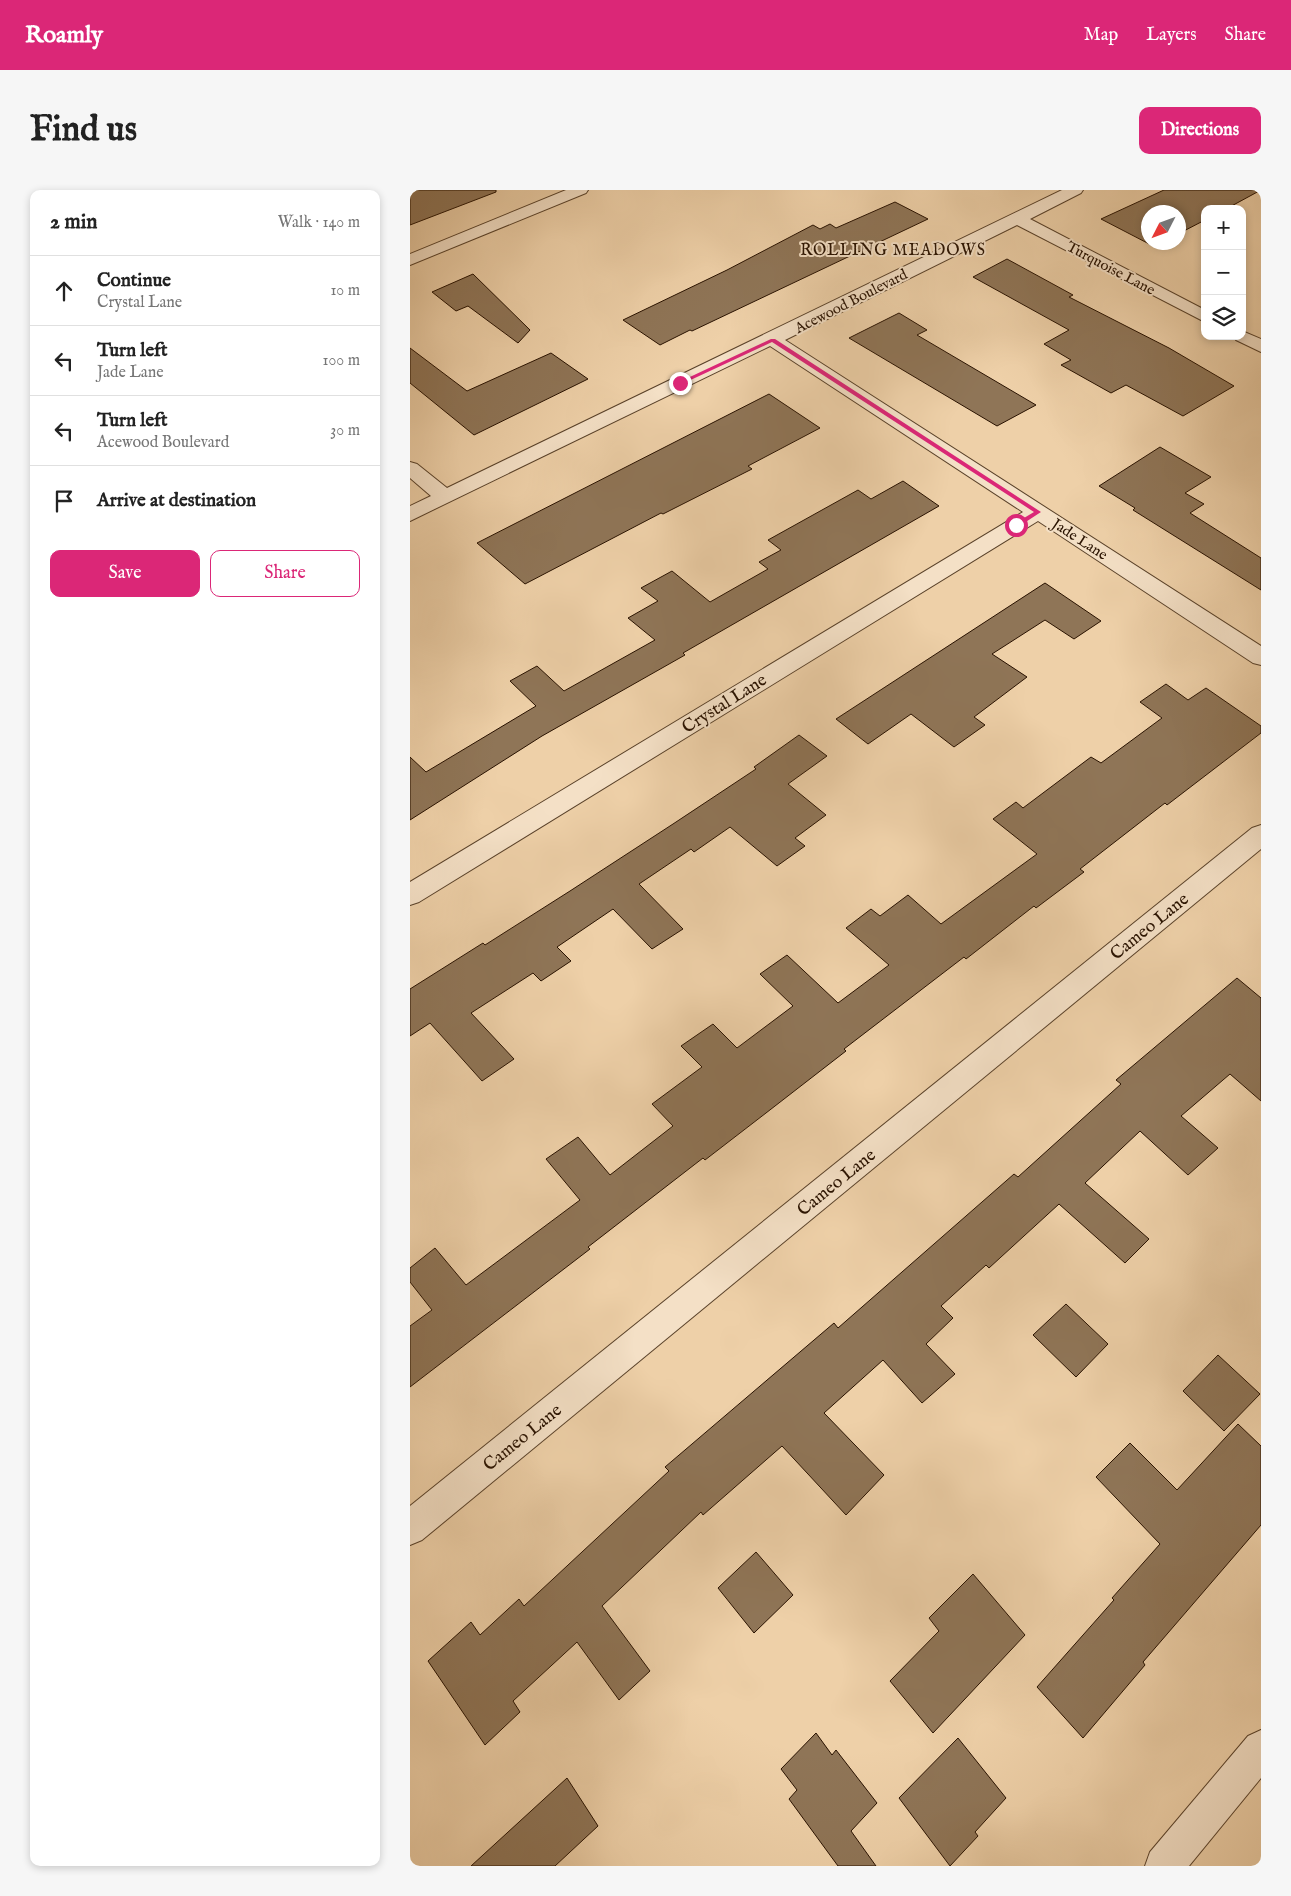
<!DOCTYPE html>
<meta charset="utf-8">
<style>
body{margin:0;font-family:"IM FELL English",serif;background:#f6f6f6;color:#222}
.controls{position:absolute;right:15px;top:15px;display:grid;overflow:hidden;border-radius:10px;box-shadow:0 2px 8px #0003}
.controls button{width:45px;height:45px;display:grid;place-items:center;padding:0;border:0;border-bottom:1px solid #e0e0e0;background:#fff;color:#222;font:25px sans-serif}
.compass{position:absolute;left:731px;top:15px;width:45px;height:45px;border-radius:50%;background:#fff;box-shadow:0 2px 8px #0003;rotate:228deg}
.stop{position:absolute;width:15px;height:15px;margin:-11px;border:4px solid #db2777;border-radius:50%;background:#fff}
.stop.end{background:#db2777;border-color:#fff;box-shadow:0 1px 5px #0008}
.list{margin:0;padding:0;list-style:none}
h2{display:flex;justify-content:space-between;align-items:center;height:65px;margin:0;padding:0 20px;font-size:21px}
h2 small{font-size:16px;font-weight:400;color:#767676}
.list li{display:grid;grid-template-columns:32px 1fr auto;gap:15px;align-items:center;box-sizing:border-box;height:70px;padding:0 20px;border-top:1px solid #e0e0e0}
.list b{display:block;font-size:19px;white-space:nowrap}
.list p{margin:0;font-size:16px;white-space:nowrap;color:#767676}
.list em{font-size:16px;font-style:normal;color:#767676}
.actions{display:flex;gap:10px;padding:15px 20px}
.actions a{flex:1;padding:11px 0;border:1px solid #db2777;border-radius:10px;text-align:center;font-size:18px;color:#db2777}
.actions .main{background:#db2777;color:#fff}
.icon{flex:none;width:28px;height:28px;fill:none;stroke:currentColor;stroke-width:2;stroke-linecap:round;stroke-linejoin:round}
.map{position:relative;flex:none;width:851px;height:1676px;overflow:hidden;border-radius:10px}
header{display:flex;align-items:center;gap:30px;box-sizing:border-box;height:70px;padding:0 25px;background:#db2777;color:#fff}
header strong{font-size:24px}
nav{display:flex;gap:28px;margin-inline-start:auto;font-size:18px}
.intro{display:flex;align-items:center;justify-content:space-between;box-sizing:border-box;height:120px;padding:0 30px}
h1{margin:0;font-size:35px}
.button{padding:12px 22px;border-radius:10px;background:#db2777;color:#fff;font-size:18px;font-weight:700}
main{display:flex;gap:30px;padding:0 30px}
aside{flex:1;background:#fff;border-radius:10px;box-shadow:0 2px 8px #0003}
.map>svg:first-child{display:block}
</style>
<header>
<strong>Roamly</strong>
<nav><a>Map</a><a>Layers</a><a>Share</a></nav>
</header>
<div class="intro"><h1>Find us</h1><a class="button">Directions</a></div>
<main>
<aside>
<h2>2 min<small>Walk · 140 m</small></h2>
<ul class="list">
<li><svg class="icon" aria-label="ahead" viewBox="0 0 24 24"><path d="M12 20V5M6 11l6-6 6 6"/></svg><div><b>Continue</b><p>Crystal Lane</p></div><em>10 m</em></li>
<li><svg class="icon" aria-label="left" viewBox="0 0 24 24"><path d="M17 20v-9H6M10 6l-5 5 5 5"/></svg><div><b>Turn left</b><p>Jade Lane</p></div><em>100 m</em></li>
<li><svg class="icon" aria-label="left" viewBox="0 0 24 24"><path d="M17 20v-9H6M10 6l-5 5 5 5"/></svg><div><b>Turn left</b><p>Acewood Boulevard</p></div><em>30 m</em></li>
<li><svg class="icon" aria-label="arrive" viewBox="0 0 24 24"><path d="M6 21V4h12l-3 4 3 4H6"/></svg><div><b>Arrive at destination</b></div></li>
</ul>
<div class="actions"><a class="main">Save</a><a>Share</a></div>
</aside>
<div class="map">
<svg width="851" height="1676" viewBox="0 0 851 1676">
<rect width="100%" height="100%" fill="#eed0a8"/>
<filter id="stains"><feTurbulence type="fractalNoise" baseFrequency=".004" numOctaves="4"/><feColorMatrix values="0 0 0 0 .2 0 0 0 0 .09 0 0 0 0 .02 0 0 0 .5 -.17"/></filter>
<radialGradient id="worn" r=".72"><stop offset=".6" stop-color="#630" stop-opacity="0"/><stop offset="1" stop-color="#630" stop-opacity=".3"/></radialGradient>
<g fill="#8f7557" stroke="#291200">
<path d="M0,0H86V2L0,35Z"/>
<path d="M754,0H851L816,19H795V30L768,44V22H738V52H753L745,57L691,29Z"/>
<path d="M485,12L518,29L282,141L280,140L250,155L213,130L317,80L403,35L410,39L420,34L426,38Z"/>
<path d="M597,69L663,105L659,107L759,158L824,196L773,226L716,195L701,203L651,175L661,170L634,154L659,140L563,87Z"/>
<path d="M63,84L120,140L108,153L58,116L46,121L22,102Z"/>
<path d="M489,123L517,140L507,145L626,215L587,236L439,148Z"/>
<path d="M0,158L57,201L141,163L178,189L64,245L0,193Z"/>
<path d="M359,204L410,238L338,276L342,279L253,324L251,323L115,394L67,353Z"/>
<path d="M750,257L801,287L775,303L794,314L780,323L851,368V400L723,320L725,318L689,296Z"/>
<path d="M493,291L529,316L273,463L275,465L132,546L0,630V567L16,582L126,516L100,491L127,476L154,501L245,450L218,428L248,411L231,398L262,381L300,412L358,379L349,372L371,360L358,350L448,300L461,309Z"/>
<path d="M635,393L691,431L664,449L635,430L582,464L617,487L564,527L575,535L544,557L501,524L458,554L426,529Z"/>
<path d="M756,494L778,510L796,498L851,536V543L757,615L755,613L670,679L674,682L626,718L624,716L556,769L554,767L434,859L436,861L356,923L295,970L293,968L178,1057L180,1059L0,1197V1136L22,1120L0,1092V1078L25,1058L56,1095L170,1010L136,969L168,947L200,985L263,936L242,914L292,877L271,856L303,834L327,858L383,816L350,784L377,765L428,813L479,775L436,738L461,719L470,726L498,705L531,734L627,664L583,629L606,612L613,618L681,567L691,573L752,528L730,512Z"/>
<path d="M389,545L417,566L378,594L416,625L385,648L395,656L367,676L320,637L284,662L281,659L229,694L273,739L242,759L203,719L147,757L161,771L131,791L123,783L61,823L104,869L72,891L20,833L0,846V799L73,753L75,755L160,701L263,634L346,579L344,577Z"/>
<path d="M827,788L851,808V911L820,884L771,926L808,958L778,985L730,941L675,993L739,1049L715,1073L649,1014L579,1078L576,1075L531,1116L543,1128L516,1154L545,1184L512,1213L473,1170L414,1223L474,1285L436,1325L372,1256L293,1325L291,1322L192,1416L240,1481L209,1510L167,1452L103,1511L110,1522L75,1555L18,1471L61,1432L70,1445L109,1409L114,1416L259,1281L255,1277L424,1133L428,1138L604,984L608,987L711,894L706,890Z"/>
<path d="M656,1114L698,1154L666,1187L623,1145Z"/>
<path d="M808,1165L850,1204L814,1241L773,1201Z"/>
<path d="M828,1234L851,1256V1335L733,1472L735,1475L673,1548L627,1497L704,1410L702,1408L750,1354L686,1287L720,1253L767,1300Z"/>
<path d="M346,1362L383,1405L344,1443L308,1398Z"/>
<path d="M563,1384L615,1445L523,1543L480,1491L529,1441L519,1428Z"/>
<path d="M406,1543L422,1565L426,1560L467,1613L441,1641L466,1676H428L379,1609L387,1600L371,1579Z"/>
<path d="M548,1548L596,1608L565,1642L568,1646L540,1676L489,1608Z"/>
<path d="M157,1588L188,1636L145,1676H61Z"/>
</g>
<g fill="none" stroke-linecap="round" stroke-linejoin="round">
<g stroke="#5a422a" stroke-width="2">
<g id="minor">
<path d="M156,0H178L176,3L0,75V64Z"/>
<path d="M652,0H673L671,3L620,29L795,120V132L607,35L375,150L851,456V475L843,473L628,331L9,712L0,715V692L613,322L360,156L0,331V316L21,306L0,288V272L7,274L37,298Z"/>
<path d="M832,141L851,149V162L826,150L823,146H832Z"/>
<path d="M851,635V659L12,1350L0,1355V1316L842,638Z"/>
<path d="M851,1540V1588L779,1676H735L740,1662L838,1546Z"/>
</g>
</g>
<use href="#minor" fill="#f4e0c6" fill-rule="evenodd"/>
</g>
<path fill="#db2777" d="M361,149H365L631,322L608,337H604V334L624,322L362,152L272,194L267,193Z"/>
<g text-anchor="middle" stroke-width="4" stroke-linejoin="round" paint-order="stroke">
<g font-size="15" fill="#291200" stroke="#f4e0c6">
<text transform="translate(701 78) rotate(28)" y="5">Turquoise Lane</text>
<text transform="translate(441 111) rotate(-27)" y="5">Acewood Boulevard</text>
<text transform="translate(670 349) rotate(33)" y="5">Jade Lane</text>
</g>
<g font-size="16" letter-spacing="1" fill="#291200" stroke="#f4e0c6">
<text x="483" y="65">ROLLING MEADOWS</text>
</g>
<g font-size="18" fill="#291200" stroke="#f4e0c6">
<text transform="translate(314 513) rotate(-32)" y="6">Crystal Lane</text>
<text transform="translate(739 736) rotate(-39)" y="6">Cameo Lane</text>
<text transform="translate(426 992) rotate(-39)" y="6">Cameo Lane</text>
<text transform="translate(112 1247) rotate(-39)" y="6">Cameo Lane</text>
</g>
</g>
<rect width="100%" height="100%" filter="url(#stains)"/>
<rect width="100%" height="100%" fill="url(#worn)"/>
</svg>
<div class="controls">
<button>+</button>
<button>−</button>
<button><svg class="icon" aria-label="layers" viewBox="0 0 24 24"><path d="M12 4l9 5-9 5-9-5zM3 14l9 5 9-5"/></svg></button>
</div>
<svg class="compass" viewBox="-18 -18 36 36"><path d="M0-13l5 13h-10z" fill="#e53935"/><path d="M0 13l5-13h-10z" fill="#767676"/></svg>
<div class="stop" style="left:606px;top:335px"></div>
<div class="stop end" style="left:270px;top:193px"></div>
</div>
</main>
